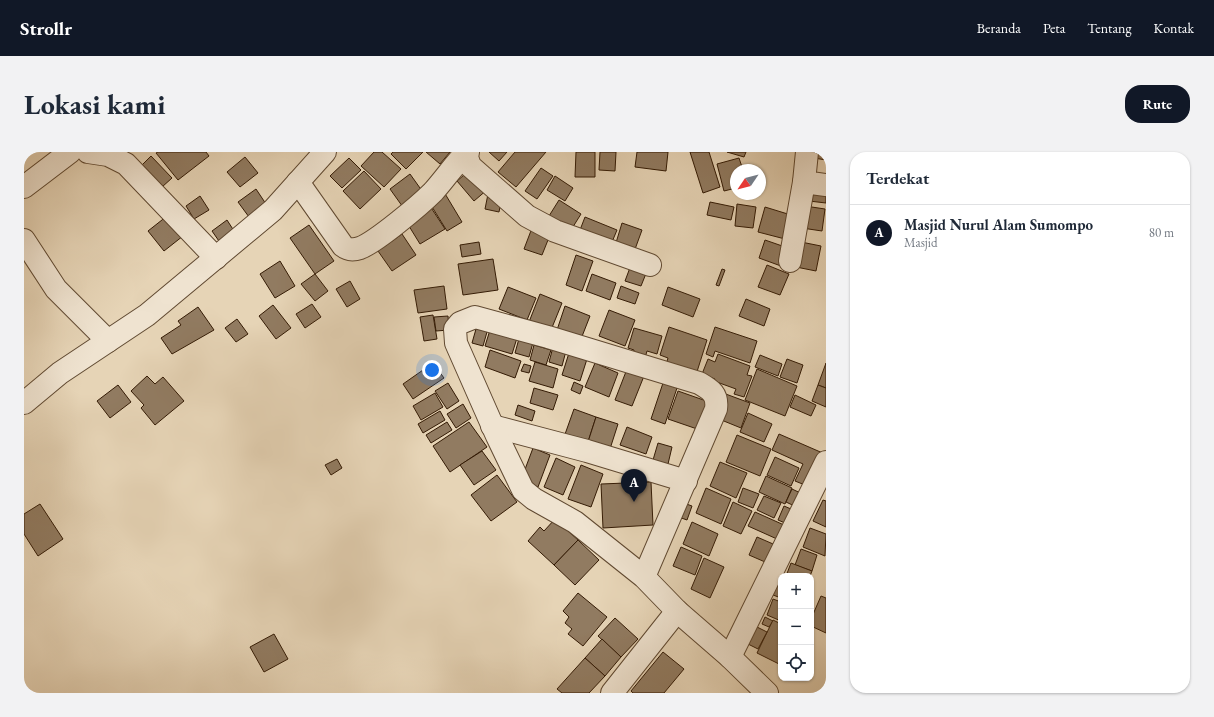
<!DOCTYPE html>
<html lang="id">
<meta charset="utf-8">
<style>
body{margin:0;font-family:"EB Garamond",serif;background:#f2f2f3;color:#1f2937}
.controls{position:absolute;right:12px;bottom:12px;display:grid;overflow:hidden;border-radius:8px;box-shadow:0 1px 3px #0004}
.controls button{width:36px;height:36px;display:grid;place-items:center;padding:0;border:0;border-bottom:1px solid #e0e1e3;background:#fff;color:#1f2937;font:20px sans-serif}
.compass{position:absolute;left:706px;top:12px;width:36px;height:36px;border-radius:50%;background:#fff;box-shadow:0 1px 3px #0004;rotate:235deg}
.you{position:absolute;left:408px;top:218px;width:14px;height:14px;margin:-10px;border:3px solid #fff;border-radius:50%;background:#1a73e8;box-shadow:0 0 0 6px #1a73e833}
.badge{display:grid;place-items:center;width:26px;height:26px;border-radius:50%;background:#111827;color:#fff;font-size:13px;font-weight:700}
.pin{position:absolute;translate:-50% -33px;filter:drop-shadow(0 1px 2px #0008)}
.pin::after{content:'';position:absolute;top:21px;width:14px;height:12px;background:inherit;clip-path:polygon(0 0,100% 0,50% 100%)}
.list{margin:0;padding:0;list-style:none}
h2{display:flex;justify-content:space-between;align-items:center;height:52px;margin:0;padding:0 16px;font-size:17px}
h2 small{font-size:13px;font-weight:400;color:#747a83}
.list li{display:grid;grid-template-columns:26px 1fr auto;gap:12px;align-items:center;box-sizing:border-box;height:56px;padding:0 16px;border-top:1px solid #e0e1e3}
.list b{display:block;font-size:15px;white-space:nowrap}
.list p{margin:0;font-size:13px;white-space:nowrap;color:#747a83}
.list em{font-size:13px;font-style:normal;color:#747a83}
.icon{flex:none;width:22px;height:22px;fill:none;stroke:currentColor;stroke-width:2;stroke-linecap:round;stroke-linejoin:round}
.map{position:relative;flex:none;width:802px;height:541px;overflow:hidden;border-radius:16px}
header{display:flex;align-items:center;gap:24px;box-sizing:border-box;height:56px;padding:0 20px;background:#111827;color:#fff}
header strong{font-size:19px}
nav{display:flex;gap:22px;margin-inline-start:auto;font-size:14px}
.intro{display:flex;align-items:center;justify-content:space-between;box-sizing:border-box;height:96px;padding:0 24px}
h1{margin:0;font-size:28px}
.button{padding:10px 18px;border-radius:16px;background:#111827;color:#fff;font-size:14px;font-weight:700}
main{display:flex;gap:24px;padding:0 24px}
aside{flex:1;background:#fff;border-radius:16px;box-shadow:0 1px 3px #0004}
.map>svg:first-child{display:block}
</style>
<header>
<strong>Strollr</strong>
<nav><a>Beranda</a><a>Peta</a><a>Tentang</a><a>Kontak</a></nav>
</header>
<div class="intro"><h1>Lokasi kami</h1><a class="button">Rute</a></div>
<main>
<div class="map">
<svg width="802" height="541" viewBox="0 0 802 541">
<rect width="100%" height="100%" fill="#e6d4b6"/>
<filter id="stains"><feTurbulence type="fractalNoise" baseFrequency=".005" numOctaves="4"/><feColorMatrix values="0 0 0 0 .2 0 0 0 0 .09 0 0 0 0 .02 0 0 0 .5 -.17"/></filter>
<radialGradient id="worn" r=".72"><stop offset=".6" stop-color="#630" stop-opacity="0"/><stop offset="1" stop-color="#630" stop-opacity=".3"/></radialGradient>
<g fill="#917b61" stroke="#341b05">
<path d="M134,0H182L185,4L154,28L132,1Z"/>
<path d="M350,0H358L377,17L360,35L337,14Z"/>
<path d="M369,0H399L382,17L367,2Z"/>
<path d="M402,0H426L416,12Z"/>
<path d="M465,0H483L475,9Z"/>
<path d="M491,0H522L492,35L474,20Z"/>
<path d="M552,0H571V25H551Z"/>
<path d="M576,0H592L591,19L575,18Z"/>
<path d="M613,0H644L642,19L611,15Z"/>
<path d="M666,0H685L696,35L679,41Z"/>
<path d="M703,0H722L720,5Z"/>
<path d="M791,0H802V8L790,6Z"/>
<path d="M127,4L148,26L138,35L118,13Z"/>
<path d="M221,5L234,21L216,35L203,20Z"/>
<path d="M325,6L337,18L318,36L306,24Z"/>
<path d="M715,6L719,18H712V36L700,39L693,12Z"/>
<path d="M517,16L529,24L513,47L501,39Z"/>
<path d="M447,17L464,37L450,49L433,29Z"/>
<path d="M340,19L357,37L336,57L319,39Z"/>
<path d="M386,22L401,43L381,58L366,37Z"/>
<path d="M531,24L549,36L541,49L523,38Z"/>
<path d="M787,32L802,34V51L785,49Z"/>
<path d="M232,37L242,52L225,65L214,50Z"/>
<path d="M420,40L438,70L423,79L405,50Z"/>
<path d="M464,42L478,45L475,60L461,57Z"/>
<path d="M176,44L185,58L170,67L162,54Z"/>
<path d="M535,48L557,62L547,78L525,64Z"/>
<path d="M686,50L710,55L707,68L683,63Z"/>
<path d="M404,51L421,77L396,92L380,66Z"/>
<path d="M713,52L732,55L729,76L711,74Z"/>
<path d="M781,54L801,57L798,79L778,76Z"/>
<path d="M741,55L767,63L761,87L734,80Z"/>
<path d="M143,64L159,84L140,99L124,79Z"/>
<path d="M561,65L593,78L588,90L556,78Z"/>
<path d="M203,68L212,82L197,92L188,79Z"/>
<path d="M598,71L618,78L610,100L591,94Z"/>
<path d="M285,73L310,109L291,122L266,86Z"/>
<path d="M508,76L526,83L518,103L500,97Z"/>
<path d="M378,82L392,103L368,119L354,99Z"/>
<path d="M741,88L764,96L757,114L735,106Z"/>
<path d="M455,90L457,102L438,105L436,93Z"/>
<path d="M777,90L797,94L792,119L772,115Z"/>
<path d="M552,103L569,109L558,139L542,133Z"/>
<path d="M469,107L474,138L439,143L434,112Z"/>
<path d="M256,109L271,134L251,146L236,122Z"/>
<path d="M607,113L623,119L617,134L601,129Z"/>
<path d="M743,113L765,122L756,143L734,135Z"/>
<path d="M698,117L701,118L695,134L692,133Z"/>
<path d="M291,122L304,139L291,149L277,132Z"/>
<path d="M568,122L592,131L586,148L562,139Z"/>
<path d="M326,129L336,147L323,155L312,137Z"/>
<path d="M420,134L423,157L394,161L390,138Z"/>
<path d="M597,134L615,141L611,152L593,146Z"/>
<path d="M484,135L512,146L503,168L475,157Z"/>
<path d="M644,135L676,147L669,165L638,153Z"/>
<path d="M516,142L538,151L527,178L505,170Z"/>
<path d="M722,147L746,157L740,174L715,164Z"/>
<path d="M288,152L297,165L281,176L272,162Z"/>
<path d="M249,153L267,176L252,187L235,164Z"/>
<path d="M541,154L566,164L557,187L533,178Z"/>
<path d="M174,155L190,178L148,202L137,186L157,173L154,169Z"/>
<path d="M585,158L611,168L601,194L575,184Z"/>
<path d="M409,163L413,187L400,189L396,165Z"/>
<path d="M424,164L425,178L412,179L410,165Z"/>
<path d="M213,167L224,182L212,190L201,176Z"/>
<path d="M454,170L465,173L459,194L448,191Z"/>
<path d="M645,175L683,188L671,226L641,216L644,206L636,203Z"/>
<path d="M691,175L733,189L726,211L691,199L689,205L682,202Z"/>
<path d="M610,176L638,184L633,202L623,199L621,206L609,203L610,198L604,196Z"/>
<path d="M466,178L493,186L488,202L461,194Z"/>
<path d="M496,183L510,187L505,205L491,201Z"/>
<path d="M510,193L527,198L522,213L506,208Z"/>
<path d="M529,195L542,199L538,214L525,210Z"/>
<path d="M466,198L497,209L491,226L461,215Z"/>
<path d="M545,201L563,207L556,229L538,223Z"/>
<path d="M694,202L726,214L723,223L728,224L720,245L710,242L712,237L690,229L691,227L678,222L684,207L691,210Z"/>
<path d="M736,203L758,212L754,224L731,215Z"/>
<path d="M763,207L779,213L773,231L756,225Z"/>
<path d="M511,210L534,217L529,236L505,229Z"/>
<path d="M409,211L420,226L389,247L379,232Z"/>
<path d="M571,211L594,221L585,245L561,235Z"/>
<path d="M802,211V236L794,233Z"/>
<path d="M500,212L507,214L505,221L497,219Z"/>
<path d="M603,217L620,224L608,254L591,248Z"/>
<path d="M733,217L773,234L761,264L721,248Z"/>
<path d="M123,224L131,232L139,225L160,249L131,273L117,256L120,253L107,239Z"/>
<path d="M550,230L559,234L556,242L547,238Z"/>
<path d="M424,231L435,249L423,257L411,239Z"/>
<path d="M639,231L653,236L641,272L627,267Z"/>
<path d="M94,233L107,250L86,266L73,249Z"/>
<path d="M794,233L802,236V255L788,249Z"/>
<path d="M510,236L534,243L529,258L506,251Z"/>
<path d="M654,239L688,251L679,279L644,267Z"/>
<path d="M411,241L419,255L397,268L389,254Z"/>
<path d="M699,241L726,251L717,276L690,265Z"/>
<path d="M771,243L792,253L787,264L766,255Z"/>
<path d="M439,252L447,266L432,276L423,262Z"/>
<path d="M494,253L511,259L508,269L491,263Z"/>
<path d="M550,257L572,265L563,293L540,285Z"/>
<path d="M416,259L421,268L399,281L394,272Z"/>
<path d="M724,261L748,272L740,290L716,280Z"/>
<path d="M572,265L594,272L585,300L563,293Z"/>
<path d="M423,270L428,278L407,291L402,283Z"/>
<path d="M445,270L463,295L426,320L409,294Z"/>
<path d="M603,275L628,285L622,302L596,293Z"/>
<path d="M755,282L801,302L786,335L771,329L779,312L748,298Z"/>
<path d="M713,283L747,297L736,324L702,310Z"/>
<path d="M634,291L648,295L644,312L629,308Z"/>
<path d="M509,296L526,303L514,335L497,328Z"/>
<path d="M458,299L472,318L450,333L436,313Z"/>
<path d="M751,305L775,316L767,334L743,323Z"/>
<path d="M532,306L551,315L539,343L520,335Z"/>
<path d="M313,307L318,316L307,323L301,313Z"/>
<path d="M696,310L723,321L712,346L686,334Z"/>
<path d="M557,313L579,322L567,355L544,347Z"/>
<path d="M473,323L493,350L467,369L447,343Z"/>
<path d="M742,324L768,336L761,352L735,340Z"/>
<path d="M627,330L629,373L579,376L577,332Z"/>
<path d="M682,336L707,347L697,372L672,361Z"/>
<path d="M719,336L735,342L729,356L714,350Z"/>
<path d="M768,337L785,345L779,358L762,350Z"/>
<path d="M740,344L757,351L750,366L733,358Z"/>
<path d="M799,348L802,349V375L789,369Z"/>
<path d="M654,349L668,354L663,368L649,363Z"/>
<path d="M709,350L728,359L717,382L699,374Z"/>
<path d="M16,352L39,387L14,404L0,382V362Z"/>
<path d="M760,354L774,360L768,374L754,368Z"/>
<path d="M731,360L760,373L753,387L724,374Z"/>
<path d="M531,367L554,388L530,413L504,389L516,375L520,379Z"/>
<path d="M668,370L694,382L685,404L659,392Z"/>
<path d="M786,376L802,382L801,404L779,395Z"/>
<path d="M733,385L756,395L748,413L725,403Z"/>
<path d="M554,388L575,408L551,433L530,413Z"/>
<path d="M657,395L678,404L671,423L649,414Z"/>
<path d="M777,397L793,403L788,419L771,413Z"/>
<path d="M680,406L700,415L686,446L667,437Z"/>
<path d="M767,411L788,419L786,424H762Z"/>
<path d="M755,429L757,430V446L749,443Z"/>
<path d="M554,441L583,465L559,494L544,482L548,477L541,471L545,465L539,459Z"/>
<path d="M797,444L802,446V481L787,474V467Z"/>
<path d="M749,447L757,450V469L743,463Z"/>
<path d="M741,465L749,469L745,475L738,472Z"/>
<path d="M591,466L614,487L597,505L574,484Z"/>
<path d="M749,468L757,472V513L733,501Z"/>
<path d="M733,475L743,480L734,497L724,492Z"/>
<path d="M250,482L264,507L240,520L226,495Z"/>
<path d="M578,487L597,505L581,524L561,506Z"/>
<path d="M639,500L660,517L640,541H609L607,539Z"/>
<path d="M561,506L581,524L565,541H538L533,537Z"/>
</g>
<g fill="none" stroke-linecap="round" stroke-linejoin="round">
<g stroke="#604931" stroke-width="24">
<g id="minor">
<path d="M64,0L84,3L102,12L192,106"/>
<path d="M444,0L443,5L446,14L503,64L531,79L626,113"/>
<path d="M783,0L780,30L802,33"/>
<path d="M274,30L319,94C324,98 330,98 336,96C352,90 396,53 409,40C419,29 428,16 438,5L443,2"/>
<path d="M0,35L46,0"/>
<path d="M0,88L32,137L84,189"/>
<path d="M766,109L780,30"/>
<path d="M0,251L36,221L123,163L249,58L301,0"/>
<path d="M468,274L563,299L662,329"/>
<path d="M620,425L692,257C694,242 687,238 675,231L524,185L451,165L436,171L431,177L432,191L473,284L499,338L510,347L551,370L620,425L653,459L706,505L743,541"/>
<path d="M706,505L802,310"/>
<path d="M588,541L653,459"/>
</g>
</g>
<use href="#minor" stroke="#efe3d0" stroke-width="22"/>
</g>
<rect width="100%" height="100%" filter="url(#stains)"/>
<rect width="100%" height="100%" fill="url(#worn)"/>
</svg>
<div class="controls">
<button>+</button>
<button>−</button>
<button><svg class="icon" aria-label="locate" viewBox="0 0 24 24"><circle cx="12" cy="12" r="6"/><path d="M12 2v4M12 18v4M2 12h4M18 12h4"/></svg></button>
</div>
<svg class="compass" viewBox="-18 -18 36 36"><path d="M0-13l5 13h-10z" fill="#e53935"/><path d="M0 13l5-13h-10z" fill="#747a83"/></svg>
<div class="you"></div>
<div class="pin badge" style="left:610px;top:350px">A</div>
</div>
<aside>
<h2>Terdekat<small></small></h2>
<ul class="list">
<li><span class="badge">A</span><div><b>Masjid Nurul Alam Sumompo</b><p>Masjid</p></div><em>80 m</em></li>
</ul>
</aside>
</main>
